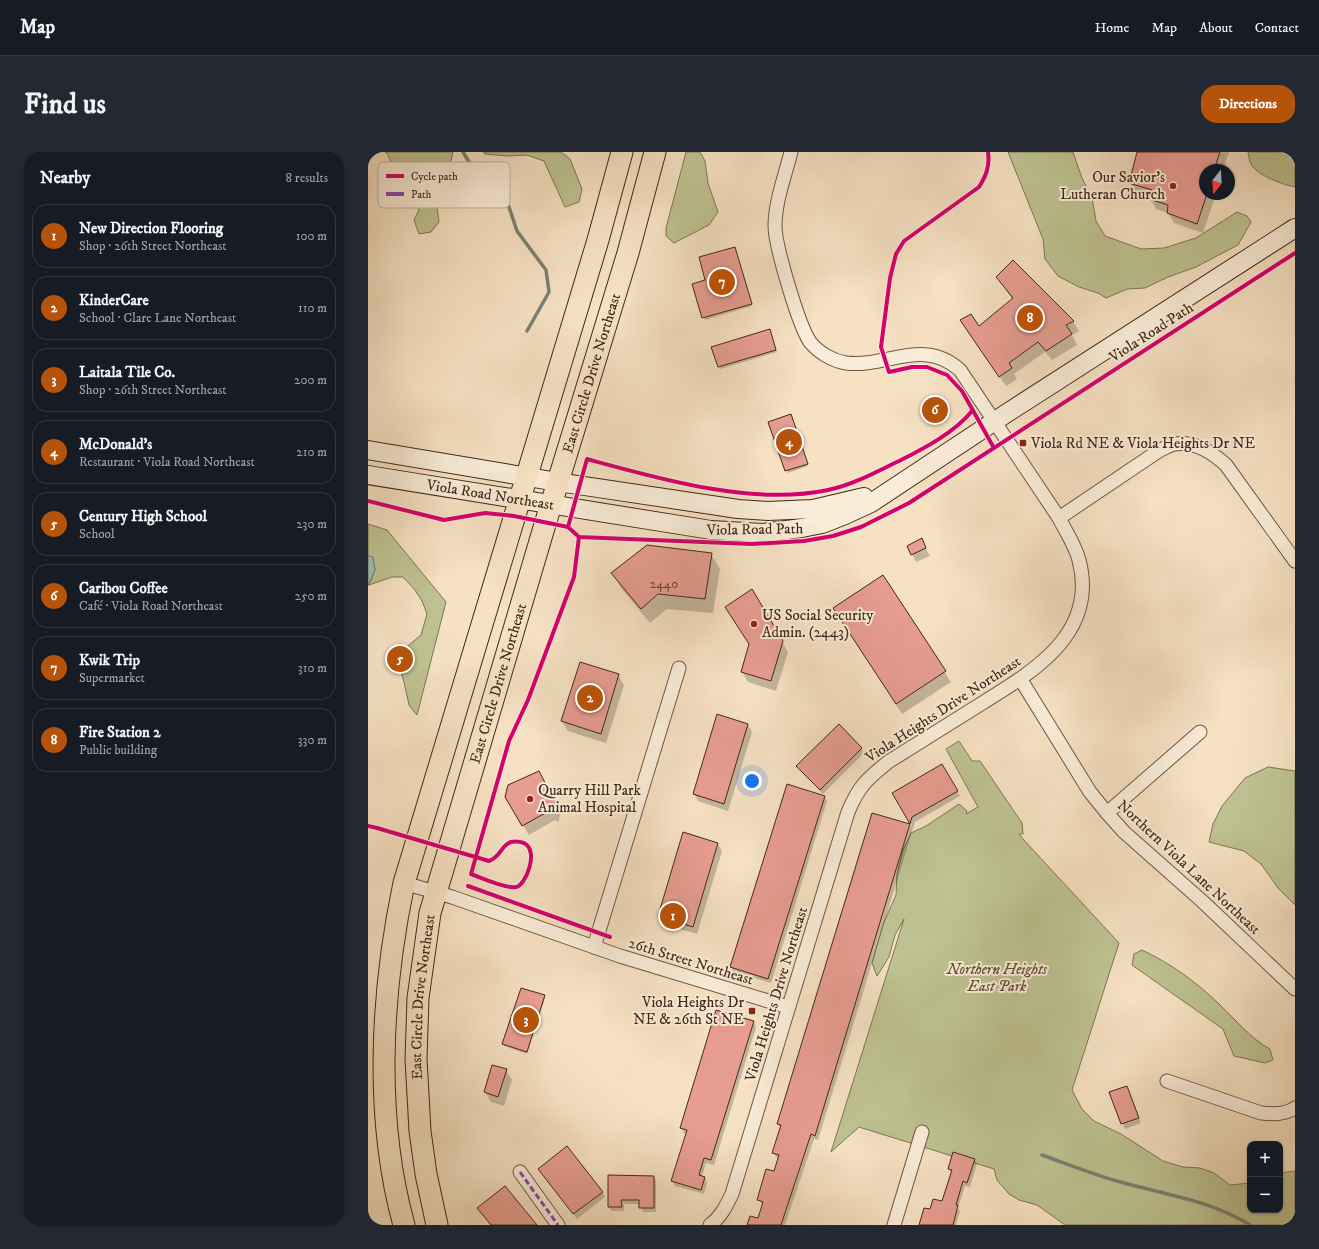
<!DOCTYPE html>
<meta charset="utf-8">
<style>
body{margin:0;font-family:"IM FELL DW Pica",serif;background:#242831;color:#f1f3f6}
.controls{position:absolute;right:12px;bottom:12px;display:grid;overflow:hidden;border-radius:8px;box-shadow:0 1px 3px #0004}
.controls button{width:36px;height:36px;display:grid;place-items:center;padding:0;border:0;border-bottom:1px solid #363941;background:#171b24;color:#f1f3f6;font:20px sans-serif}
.compass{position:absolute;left:831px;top:12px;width:36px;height:36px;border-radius:50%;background:#171b24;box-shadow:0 1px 3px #0004;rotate:197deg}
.you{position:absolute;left:384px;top:629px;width:14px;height:14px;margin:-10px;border:3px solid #fff;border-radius:50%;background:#1a73e8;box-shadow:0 0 0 6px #1a73e833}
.badge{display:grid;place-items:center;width:26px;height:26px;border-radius:50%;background:#b45309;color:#fff;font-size:13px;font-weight:700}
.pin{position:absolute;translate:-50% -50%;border:2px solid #fff;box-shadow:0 1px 4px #0006}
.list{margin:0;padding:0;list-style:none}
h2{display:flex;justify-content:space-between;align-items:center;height:52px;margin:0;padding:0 16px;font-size:17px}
h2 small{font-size:13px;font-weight:400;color:#9ea1a6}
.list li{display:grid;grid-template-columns:26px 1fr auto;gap:12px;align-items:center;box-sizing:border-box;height:64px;margin:0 8px 8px;padding:0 8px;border:1px solid #363941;border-radius:16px}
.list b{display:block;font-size:15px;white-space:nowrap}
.list p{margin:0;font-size:13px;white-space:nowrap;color:#9ea1a6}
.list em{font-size:13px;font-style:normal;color:#9ea1a6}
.map{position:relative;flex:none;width:927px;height:1073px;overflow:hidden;border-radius:16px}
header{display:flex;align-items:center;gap:24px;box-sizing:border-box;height:56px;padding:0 20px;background:#171b24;border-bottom:1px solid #363941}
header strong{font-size:19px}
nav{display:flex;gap:22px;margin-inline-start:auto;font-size:14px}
.intro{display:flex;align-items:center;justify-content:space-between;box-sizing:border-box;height:96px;padding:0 24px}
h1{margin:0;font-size:28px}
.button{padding:10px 18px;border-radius:16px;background:#b45309;color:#fff;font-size:14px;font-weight:700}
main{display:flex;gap:24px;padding:0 24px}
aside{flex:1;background:#171b24;border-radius:16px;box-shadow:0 1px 3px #0004}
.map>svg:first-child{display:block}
</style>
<header>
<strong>Map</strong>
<nav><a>Home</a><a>Map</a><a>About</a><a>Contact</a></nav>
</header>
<div class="intro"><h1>Find us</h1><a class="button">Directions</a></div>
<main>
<aside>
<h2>Nearby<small>8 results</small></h2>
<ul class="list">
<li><span class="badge">1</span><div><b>New Direction Flooring</b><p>Shop · 26th Street Northeast</p></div><em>100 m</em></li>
<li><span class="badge">2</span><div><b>KinderCare</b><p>School · Clare Lane Northeast</p></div><em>110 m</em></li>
<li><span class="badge">3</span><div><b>Laitala Tile Co.</b><p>Shop · 26th Street Northeast</p></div><em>200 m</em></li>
<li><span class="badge">4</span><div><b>McDonald's</b><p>Restaurant · Viola Road Northeast</p></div><em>210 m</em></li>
<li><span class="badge">5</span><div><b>Century High School</b><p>School</p></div><em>230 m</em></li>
<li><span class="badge">6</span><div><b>Caribou Coffee</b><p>Café · Viola Road Northeast</p></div><em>250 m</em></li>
<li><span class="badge">7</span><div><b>Kwik Trip</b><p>Supermarket</p></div><em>310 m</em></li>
<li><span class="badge">8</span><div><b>Fire Station 2</b><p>Public building</p></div><em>330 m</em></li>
</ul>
</aside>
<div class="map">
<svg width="927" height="1073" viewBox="0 0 927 1073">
<rect width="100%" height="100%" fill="#f6e1c3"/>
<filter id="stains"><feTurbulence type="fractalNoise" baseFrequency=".005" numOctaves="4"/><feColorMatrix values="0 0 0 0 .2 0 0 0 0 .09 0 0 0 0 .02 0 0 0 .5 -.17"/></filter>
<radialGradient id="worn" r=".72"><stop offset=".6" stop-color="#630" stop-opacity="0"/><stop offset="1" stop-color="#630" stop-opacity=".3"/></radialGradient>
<g fill="#bec292" stroke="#807555">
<path d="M17,0H85L83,9C63,25 68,47 71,70L63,80L51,82L46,68L51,58L29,24L20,3Z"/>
<path d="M115,0H193L202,7L214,37L211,50L197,55L176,9L159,3L139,4L117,2Z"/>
<path d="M318,0H332L337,9L340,31L350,60L341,73L306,91L298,84V76Z"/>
<path d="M640,0H705L714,26L724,46L728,69L737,84L773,97L796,96L828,86L869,60L879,64L883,70L870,93L828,115L800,125L777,136L759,137L738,146L730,141L711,135L690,124L677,107L675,87Z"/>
<path d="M880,0H927V35C916,33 888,23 883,12C881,9 881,4 880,0Z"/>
<path d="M0,372L19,378L78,450L49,563L41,553L36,530L32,516L34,499L53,483L59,462L54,449L47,438L35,425H24L1,433L7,418L5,405L0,404Z"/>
<path d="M591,589L604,609H612L654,671L655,682H651L654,686L751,791L704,938L714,957L726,969L753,982L795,1009L815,1015L832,1016L846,1021L862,1033L882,1031V1058H912V1021L927,1019V1073H697L669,1053L651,1048L641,1042L629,1028L626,1017L491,975L463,1000L536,767L527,783L521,805L509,824L504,811L516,770L528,743L529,722L535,698L543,681L558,674L591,652L599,659L598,662L610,655L578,597Z"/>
<path d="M900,615L927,619V753L910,736L893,712L876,699L841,690L845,672L854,654L877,626Z"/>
<path d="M774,798C802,811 830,831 852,853C869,869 882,886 902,897L905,908L897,911L866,904L855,877L764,813L766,802Z"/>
</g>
<path fill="#9dbeb0" stroke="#798273" d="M0,404L5,405L7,418L0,434Z"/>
<g fill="#0003">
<path d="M770,0H861L855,18H837V42H848L835,81L806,71L800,61L788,57L782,45L768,41L762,31Z"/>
<path d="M367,96L384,154L337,168L326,133L339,129Z"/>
<path d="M629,125L705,169L711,179L704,183L709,193L684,208L677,200L646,222L649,227L638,234L593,168L610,176L645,148Z"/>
<path d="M403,181L409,200L352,217L345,196Z"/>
<path d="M574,252L579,261L563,270L557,261Z"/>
<path d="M423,265L440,314L420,321L401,271Z"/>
<path d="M540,394L557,395L562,404L548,410Z"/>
<path d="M343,402L352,417L345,461L299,457L282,471L253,436L245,421Z"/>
<path d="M515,425L583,530L534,562L466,456Z"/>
<path d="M384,438L420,500L408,539L380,530L374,520L382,493Z"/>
<path d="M250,523L256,533L238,591L200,579L194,569Z"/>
<path d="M349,564L380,573L384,580L360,659L330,649L326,642Z"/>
<path d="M493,596L496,601L455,642L429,614Z"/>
<path d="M574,613L592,644L547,670L450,988L446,987L417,1073H380L390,1068L395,1053L390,1047L407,1020L411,1006L408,1005L406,1000L413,977L410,972L505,662L544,674L525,641Z"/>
<path d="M138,645L188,648L194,658L190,670L187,668L161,683Z"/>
<path d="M456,645L459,649L403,831L366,820L363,815Z"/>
<path d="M350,692L354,699L329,782L295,772L291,764Z"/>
<path d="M176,844L177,846L159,902L136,894L135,892Z"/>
<path d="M386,870L388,875L346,1013L338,1011L334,1025L337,1026L339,1031L336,1042L307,1034L304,1029L319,982L316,981L313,976Z"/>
<path d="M138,918L144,928L136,954L123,950L117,940Z"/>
<path d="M759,935L773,971L757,977L743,941Z"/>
<path d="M606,1008L609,1012L602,1035L597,1034L590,1056L592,1059L588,1073H553L563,1059L575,1050L584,1022L581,1017Z"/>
<path d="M174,1022L234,1040L237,1045L209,1067Z"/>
<path d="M286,1025L288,1029V1060H275L272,1052H256V1059H243L241,1055Z"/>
</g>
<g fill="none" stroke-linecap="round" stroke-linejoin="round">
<g stroke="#798273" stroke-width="3.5">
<path d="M95,0L101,10L118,22L135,37L149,79L178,118L181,140L159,179"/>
<path d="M674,1003C699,1012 724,1022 749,1029C794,1042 842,1048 882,1073"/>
</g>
</g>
<g fill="#e79d91" stroke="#432818">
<path d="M769,0H852L846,18H837V42H839L829,72L799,61L800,53L781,47L784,38L761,31Z"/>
<path d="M367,95L384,152L334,166L324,132L337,128L331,105Z"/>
<path d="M645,108L706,169L698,173L704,182L678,199L670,190L641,211L644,216L631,225L592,168L603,162L611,174L645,146L628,125Z"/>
<path d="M402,177L408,198L350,215L343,195Z"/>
<path d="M574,250L579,259L561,269L556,261Z"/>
<path d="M423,262L440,312L417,319L400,270Z"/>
<path d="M554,386L558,396L543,403L539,394Z"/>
<path d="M279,393L344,401L337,447L290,442L273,457L243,421Z"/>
<path d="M515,423L578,519L528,552L465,456Z"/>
<path d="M384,437L415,489L403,529L373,520L381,492L357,455Z"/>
<path d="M212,510L251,522L233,582L193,569Z"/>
<path d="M349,562L380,572L356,652L325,642Z"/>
<path d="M471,572L494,596L452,638L428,614Z"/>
<path d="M574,612L590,639L544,665L447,984L443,982L413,1073H379L382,1064L390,1066L395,1050L389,1048L398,1017L406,1019L411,1003L404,1001L413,973L409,972L504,661L542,672L524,641Z"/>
<path d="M171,619L185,646L188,647L185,660L181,659L154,674L137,645L140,633Z"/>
<path d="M419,632L457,644L400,827L362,815Z"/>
<path d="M315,680L350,691L325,775L290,764Z"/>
<path d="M153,836L177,843L159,900L134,892Z"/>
<path d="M348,858L386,869L343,1008L336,1006L331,1023L337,1025L333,1038L303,1029L319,978L312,976Z"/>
<path d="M124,913L139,917L130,945L116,940Z"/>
<path d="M759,934L771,966L753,972L741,940Z"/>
<path d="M199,994L235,1040L205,1062L170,1017Z"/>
<path d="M585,1000L607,1007L599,1031L595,1029L588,1053H590L585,1073H551L556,1056L562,1057L565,1047L574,1049L584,1018L580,1017Z"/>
<path d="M240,1023L286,1024V1056H271V1048H253L254,1055H240Z"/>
<path d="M137,1034L169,1073H123L109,1056Z"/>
</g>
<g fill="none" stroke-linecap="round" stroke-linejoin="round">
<g stroke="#705643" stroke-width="15">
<g id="street">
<path d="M691,366L792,298C797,296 802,293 807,292C826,289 845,301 858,313L927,409"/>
<path d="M653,528L722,640L739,661L756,680L834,749L927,837"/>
<path d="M739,661L832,580"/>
<path d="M36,731L84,745L252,804L420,855"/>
<path d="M226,795L311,516"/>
<path d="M799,929L893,961C905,962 916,963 927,956"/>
<path d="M152,1020L190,1073"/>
<path d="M342,1073C353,1065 358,1054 364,1042L480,660C491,634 498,628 520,610C552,590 584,570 616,550C668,518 730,480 711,408C707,393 698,380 691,366L592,218C555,185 519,216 478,211C465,209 451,201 442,190C431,174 407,94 407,74C407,50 417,24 423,0"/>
<path d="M526,1073L554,980"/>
</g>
</g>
<g stroke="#432818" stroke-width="20">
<g id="secondary">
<path d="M0,298L190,330L370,357L400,359L445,357L496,345"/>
<path id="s1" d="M0,323L343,378L394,381L434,376L454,372L477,363L503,351L639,261L927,76"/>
</g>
</g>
<g stroke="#432818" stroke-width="23">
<g id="primary">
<path d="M36,1073C6,965 13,840 36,731L230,88L254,0"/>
<path id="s2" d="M69,1073L58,1022L52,979L48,907L50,846L62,761L175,379L260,101L287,0"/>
</g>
</g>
<use href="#street" stroke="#f9ecd8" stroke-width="13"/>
<use href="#secondary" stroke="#f9ecd8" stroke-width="18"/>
<use href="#primary" stroke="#f6e1c3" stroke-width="21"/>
<path stroke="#8e44ad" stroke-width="3" stroke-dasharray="6 3" stroke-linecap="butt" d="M152,1020L190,1073"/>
<g stroke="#f9ecd8" stroke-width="6">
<g id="cycleway">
<path d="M620,0C622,14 618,24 611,35L536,89L528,102L522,126L513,195L521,220L544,215H559L579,223L594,239L626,296"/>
<path d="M0,349L76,368L117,361L146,364L200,375L211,385L384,392L436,389L465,384L493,375L541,351L927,101"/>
<path d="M200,375L219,307C292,327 385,354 460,338C485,333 510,319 533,308C557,296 587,280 604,259"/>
<path d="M0,674L9,676L121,709C133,705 133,693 143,690C147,689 153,690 156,691C172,699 157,734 148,735C138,737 114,726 103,722L141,589L160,548L206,425L211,385"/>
<path d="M100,734L242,785"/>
</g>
</g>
<use href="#cycleway" stroke="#d6006c" stroke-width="4"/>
</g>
<g fill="#8f2418" stroke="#f9ecd8" stroke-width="1.5">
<circle cx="805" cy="34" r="4"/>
<rect x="651" y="287" width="8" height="8" rx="2"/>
<circle cx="386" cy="472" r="4"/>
<circle cx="162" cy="647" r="4"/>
<rect x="380" y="855" width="8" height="8" rx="2"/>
</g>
<g text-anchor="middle" stroke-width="4" stroke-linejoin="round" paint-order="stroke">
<g font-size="13" fill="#6c4536">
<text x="296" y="436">2440</text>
</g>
<g font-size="15" fill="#432818" stroke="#f9ecd8" text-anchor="start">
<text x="797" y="30" text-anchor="end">Our Savior's<tspan x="797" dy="17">Lutheran Church</tspan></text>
<text x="663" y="296">Viola Rd NE &amp; Viola Heights Dr NE</text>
<text x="394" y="468">US Social Security<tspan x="394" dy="17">Admin. (2443)</tspan></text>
<text x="170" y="643">Quarry Hill Park<tspan x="170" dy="17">Animal Hospital</tspan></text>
<text x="376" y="855" text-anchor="end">Viola Heights Dr<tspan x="376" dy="17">NE &amp; 26th St NE</tspan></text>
</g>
<g font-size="15" fill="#432818" stroke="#f9ecd8">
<text transform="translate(783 180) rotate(-33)" y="5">Viola Road Path</text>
<text dy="5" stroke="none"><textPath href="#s2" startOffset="878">East Circle Drive Northeast</textPath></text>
<text dy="5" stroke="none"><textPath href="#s1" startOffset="124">Viola Road Northeast</textPath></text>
<text transform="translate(387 377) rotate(-1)" y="5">Viola Road Path</text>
<text dy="5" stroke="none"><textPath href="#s2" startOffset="554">East Circle Drive Northeast</textPath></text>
<text transform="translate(575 557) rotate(-33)" y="5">Viola Heights Drive Northeast</text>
<text transform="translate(821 715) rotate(43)" y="5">Northern Viola Lane Northeast</text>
<text transform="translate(323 809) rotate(17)" y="5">26th Street Northeast</text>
<text transform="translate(408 842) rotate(-73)" y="5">Viola Heights Drive Northeast</text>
<text dy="5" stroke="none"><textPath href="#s2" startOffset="230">East Circle Drive Northeast</textPath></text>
</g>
<g font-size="15" font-style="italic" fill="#624e36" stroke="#f9ecd8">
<text x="629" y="822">Northern Heights<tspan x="629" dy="17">East Park</tspan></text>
</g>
</g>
<rect x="10" y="10" width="132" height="46" rx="6" fill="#f9ecd8" stroke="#c2b19e" stroke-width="1"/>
<rect x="18" y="22" width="18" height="4" fill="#d6006c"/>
<rect x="18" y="40" width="18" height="4" fill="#8e44ad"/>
<g font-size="11" fill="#432818">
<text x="43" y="28">Cycle path</text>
<text x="43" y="46">Path</text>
</g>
<rect width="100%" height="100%" filter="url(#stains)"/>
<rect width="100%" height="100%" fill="url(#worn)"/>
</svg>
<div class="controls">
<button>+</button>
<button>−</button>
</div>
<svg class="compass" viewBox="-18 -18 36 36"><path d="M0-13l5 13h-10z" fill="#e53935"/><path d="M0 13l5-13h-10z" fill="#9ea1a6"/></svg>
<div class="you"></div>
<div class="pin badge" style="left:305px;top:764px">1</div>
<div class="pin badge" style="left:222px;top:546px">2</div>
<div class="pin badge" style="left:158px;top:868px">3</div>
<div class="pin badge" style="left:421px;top:290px">4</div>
<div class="pin badge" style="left:32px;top:507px">5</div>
<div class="pin badge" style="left:567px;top:258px">6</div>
<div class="pin badge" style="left:354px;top:130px">7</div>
<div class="pin badge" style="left:662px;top:166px">8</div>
</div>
</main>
